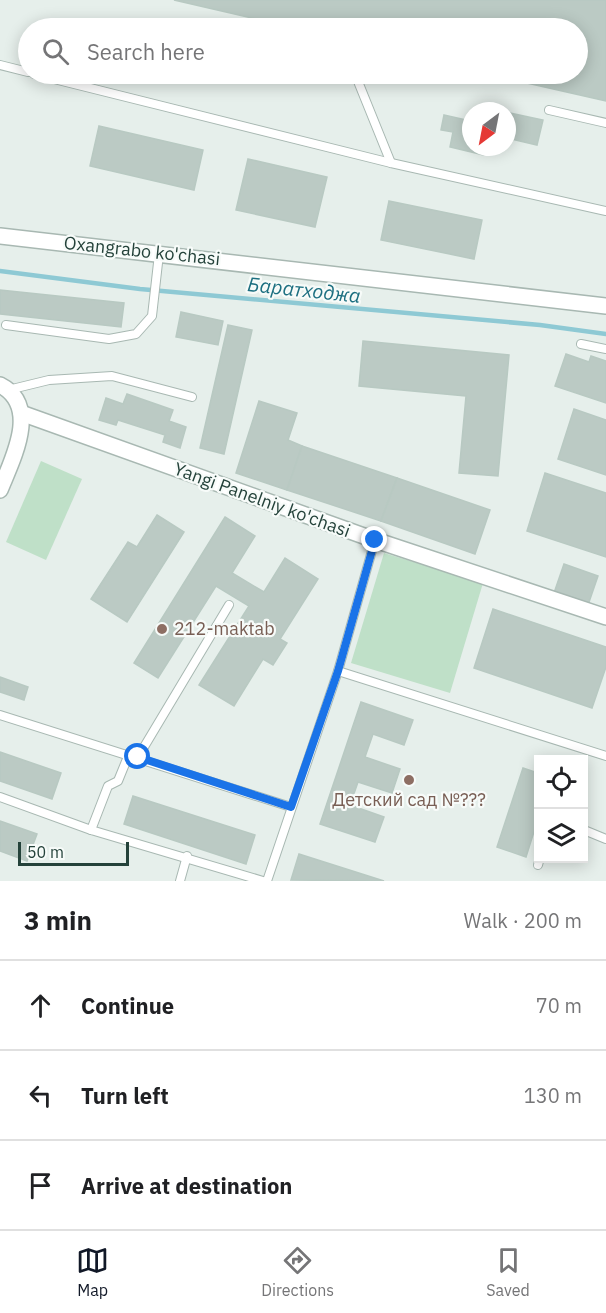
<!DOCTYPE html>
<meta charset="utf-8">
<style>
body{margin:0;font-family:"IBM Plex Sans",sans-serif;background:#f6f6f6;color:#202124}
.controls{position:absolute;right:18px;bottom:18px;display:grid;overflow:hidden;border-radius:0px;box-shadow:0 3px 15px #0003}
.controls button{width:54px;height:54px;display:grid;place-items:center;padding:0;border:0;border-bottom:2px solid #e0e0e0;background:#fff;color:#202124;font:30px sans-serif}
.compass{position:absolute;left:462px;top:102px;width:54px;height:54px;border-radius:50%;background:#fff;box-shadow:0 3px 15px #0003;rotate:212deg}
.scale{position:absolute;left:18px;bottom:15px;width:111px;box-sizing:border-box;padding-left:6px;border:3px solid #24423a;border-top:0;font-size:16px;line-height:21px;white-space:nowrap;color:#24423a;-webkit-text-stroke:4px #f7fbf9;paint-order:stroke}
.stop{position:absolute;width:18px;height:18px;margin:-14px;border:4px solid #1a73e8;border-radius:50%;background:#fff}
.stop.end{background:#1a73e8;border-color:#fff;box-shadow:0 2px 6px #0008}
.list{margin:0;padding:0;list-style:none}
h2{display:flex;justify-content:space-between;align-items:center;height:78px;margin:0;padding:0 24px;font-size:26px}
h2 small{font-size:20px;font-weight:400;color:#757577}
.list li{display:grid;grid-template-columns:39px 1fr auto;gap:18px;align-items:center;box-sizing:border-box;height:90px;padding:0 24px;border-top:2px solid #e0e0e0}
.list b{display:block;font-size:22px;white-space:nowrap}
.list em{font-size:20px;font-style:normal;color:#757577}
.icon{flex:none;width:33px;height:33px;fill:none;stroke:currentColor;stroke-width:2;stroke-linecap:round;stroke-linejoin:round}
.map{position:relative;flex:none;width:606px;height:881px;overflow:hidden}
.search{position:absolute;background:#fff;box-shadow:0 3px 15px #0003;left:18px;right:18px;top:18px;height:66px;display:flex;align-items:center;gap:15px;box-sizing:border-box;padding:0 21px;border-radius:33px;color:#757577;font-size:22px}
.sheet{height:348px;background:#fff}
nav{display:flex;justify-content:space-around;align-items:center;box-sizing:border-box;height:84px;border-top:2px solid #e0e0e0;background:#fff;font-size:16px;color:#757577}
nav a{display:grid;justify-items:center;gap:3px}
nav .on{color:#111827}
.map>svg:first-child{display:block}
</style>
<div class="map">
<svg width="606" height="881" viewBox="0 0 606 881">
<rect width="100%" height="100%" fill="#e6efeb"/>
<g fill="#bfe0c8">
<path d="M41,461L82,479L46,560L6,542Z"/>
<path d="M384,553L483,583L450,693L351,663Z"/>
</g>
<g fill="none" stroke-linecap="round" stroke-linejoin="round">
<path stroke="#8ec9d4" stroke-width="4.5" d="M0,271L140,289L540,325L606,334"/>
</g>
<g fill="#bbcac4" stroke="#b8c9c2" stroke-width="1.5">
<path d="M174,0H606V101L487,74H578V28H295Z"/>
<path d="M510,113L543,120L537,145L507,138Z"/>
<path d="M444,115L471,121V147H486L484,155L450,147L453,132L441,130Z"/>
<path d="M99,126L203,150L194,190L90,166Z"/>
<path d="M248,159L327,177L315,227L236,210Z"/>
<path d="M389,201L482,220L474,259L381,240Z"/>
<path d="M0,290L124,303L121,327L0,314Z"/>
<path d="M181,312L223,321L218,345L176,337Z"/>
<path d="M228,325L252,330L224,454L200,448Z"/>
<path d="M363,341L509,355L498,476L459,473L466,396L359,386Z"/>
<path d="M566,354L589,362L591,356L606,361V403L555,386Z"/>
<path d="M127,394L173,410L169,421L186,427L180,448L163,442L165,435L118,420L116,425L99,420L106,398L123,404Z"/>
<path d="M259,401L297,413L288,440L302,446L287,490L236,473Z"/>
<path d="M574,409L606,420V475L558,459Z"/>
<path d="M302,446L397,478L381,521L287,490Z"/>
<path d="M545,473L606,493V557L527,531Z"/>
<path d="M397,478L490,510L475,554L381,521Z"/>
<path d="M157,515L184,532L127,622L91,599L128,542L137,547Z"/>
<path d="M225,517L255,536L232,573L264,592L285,558L318,579L280,639L287,643L273,665L263,659L234,706L199,685L249,606L216,586L158,678L134,663Z"/>
<path d="M564,564L598,576L588,605L554,593Z"/>
<path d="M493,609L606,647V667L592,708L474,668Z"/>
<path d="M0,677L28,687L24,700L0,692Z"/>
<path d="M361,702L413,720L404,745L373,734L365,757L400,769L392,793L358,782L350,805L384,817L375,842L320,824Z"/>
<path d="M0,752L61,773L52,799L0,781Z"/>
<path d="M523,768L538,773V819L526,857L497,847Z"/>
<path d="M133,796L255,835L246,864L124,824Z"/>
<path d="M0,821L37,834L27,861L0,851Z"/>
<path d="M299,854L384,881L291,880Z"/>
</g>
<g fill="none" stroke-linecap="round" stroke-linejoin="round">
<g stroke="#a8b8b2" stroke-width="10">
<g id="lane">
<path d="M0,65L28,72"/>
<path d="M34,74L391,163L606,211"/>
<path d="M355,74L391,163"/>
<path d="M549,110L606,123"/>
<path d="M6,325L109,339L136,334L152,316L159,254"/>
<path d="M581,344L606,349"/>
<path d="M8,390L49,380L112,376L192,397"/>
<path d="M338,671L375,540"/>
<path d="M0,715L291,807"/>
<path d="M138,757L229,605"/>
<path d="M0,797L91,830L263,881"/>
<path d="M91,830L108,786L118,781L129,754"/>
<path d="M584,830L606,839"/>
<path d="M538,865L540,858"/>
<path d="M180,881L187,856"/>
<path d="M267,881L338,671L606,756"/>
</g>
</g>
<g stroke="#a8b8b2" stroke-width="18">
<g id="street">
<path d="M0,236L606,306"/>
<path d="M0,385C41,406 12,460 0,490"/>
<path d="M21,413L375,540L606,617"/>
</g>
</g>
<use href="#lane" stroke="#fff" stroke-width="8"/>
<use href="#street" stroke="#fff" stroke-width="15"/>
</g>
<g fill="none" stroke-linecap="round" stroke-linejoin="round">
<path stroke="#1a73e8" stroke-width="8" d="M138,757L291,807L338,671L375,540"/>
</g>
<g fill="#8d6e63" stroke="#f7fbf9" stroke-width="2">
<circle cx="162" cy="629" r="6"/>
<circle cx="409" cy="780" r="6"/>
</g>
<g text-anchor="middle" stroke-width="4.5" stroke-linejoin="round" paint-order="stroke">
<g font-size="18" fill="#24423a" stroke="#f7fbf9">
<text transform="translate(142 251) rotate(6)" y="6">Oxangrabo ko'chasi</text>
<text transform="translate(262 500) rotate(20)" y="6">Yangi Panelniy ko'chasi</text>
</g>
<g font-size="18" fill="#785e54" stroke="#f7fbf9" text-anchor="start">
<text x="174" y="635">212-maktab</text>
<text x="409" y="806" text-anchor="middle">Детский сад №???</text>
</g>
<g font-size="20" font-style="italic" fill="#1c6f80" stroke="#f7fbf9">
<text transform="translate(304 290) rotate(6)" y="7">Баратходжа</text>
</g>
</g>
</svg>
<div class="controls">
<button><svg class="icon" aria-label="locate" viewBox="0 0 24 24"><circle cx="12" cy="12" r="6"/><path d="M12 2v4M12 18v4M2 12h4M18 12h4"/></svg></button>
<button><svg class="icon" aria-label="layers" viewBox="0 0 24 24"><path d="M12 4l9 5-9 5-9-5zM3 14l9 5 9-5"/></svg></button>
</div>
<svg class="compass" viewBox="-18 -18 36 36"><path d="M0-13l5 13h-10z" fill="#e53935"/><path d="M0 13l5-13h-10z" fill="#757577"/></svg>
<div class="scale">50 m</div>
<div class="stop" style="left:138px;top:757px"></div>
<div class="stop end" style="left:375px;top:540px"></div>
<div class="search"><svg class="icon" aria-label="search" viewBox="0 0 24 24"><circle cx="10" cy="10" r="6"/><path d="M15 15l6 6"/></svg>Search here</div>
</div>
<section class="sheet">
<h2>3 min<small>Walk · 200 m</small></h2>
<ul class="list">
<li><svg class="icon" aria-label="ahead" viewBox="0 0 24 24"><path d="M12 20V5M6 11l6-6 6 6"/></svg><div><b>Continue</b></div><em>70 m</em></li>
<li><svg class="icon" aria-label="left" viewBox="0 0 24 24"><path d="M17 20v-9H6M10 6l-5 5 5 5"/></svg><div><b>Turn left</b></div><em>130 m</em></li>
<li><svg class="icon" aria-label="arrive" viewBox="0 0 24 24"><path d="M6 21V4h12l-3 4 3 4H6"/></svg><div><b>Arrive at destination</b></div></li>
</ul>
</section>
<nav>
<a class="on"><svg class="icon" aria-label="map" viewBox="0 0 24 24"><path d="M3 6l6-2 6 2 6-2v14l-6 2-6-2-6 2zM9 4v14M15 6v14"/></svg>Map</a>
<a><svg class="icon" aria-label="directions" viewBox="0 0 24 24"><path d="M12 3l9 9-9 9-9-9zM9 14v-3h6M13 9l2 2-2 2"/></svg>Directions</a>
<a><svg class="icon" aria-label="saved" viewBox="0 0 24 24"><path d="M7 4h10v16l-5-4-5 4z"/></svg>Saved</a>
</nav>
